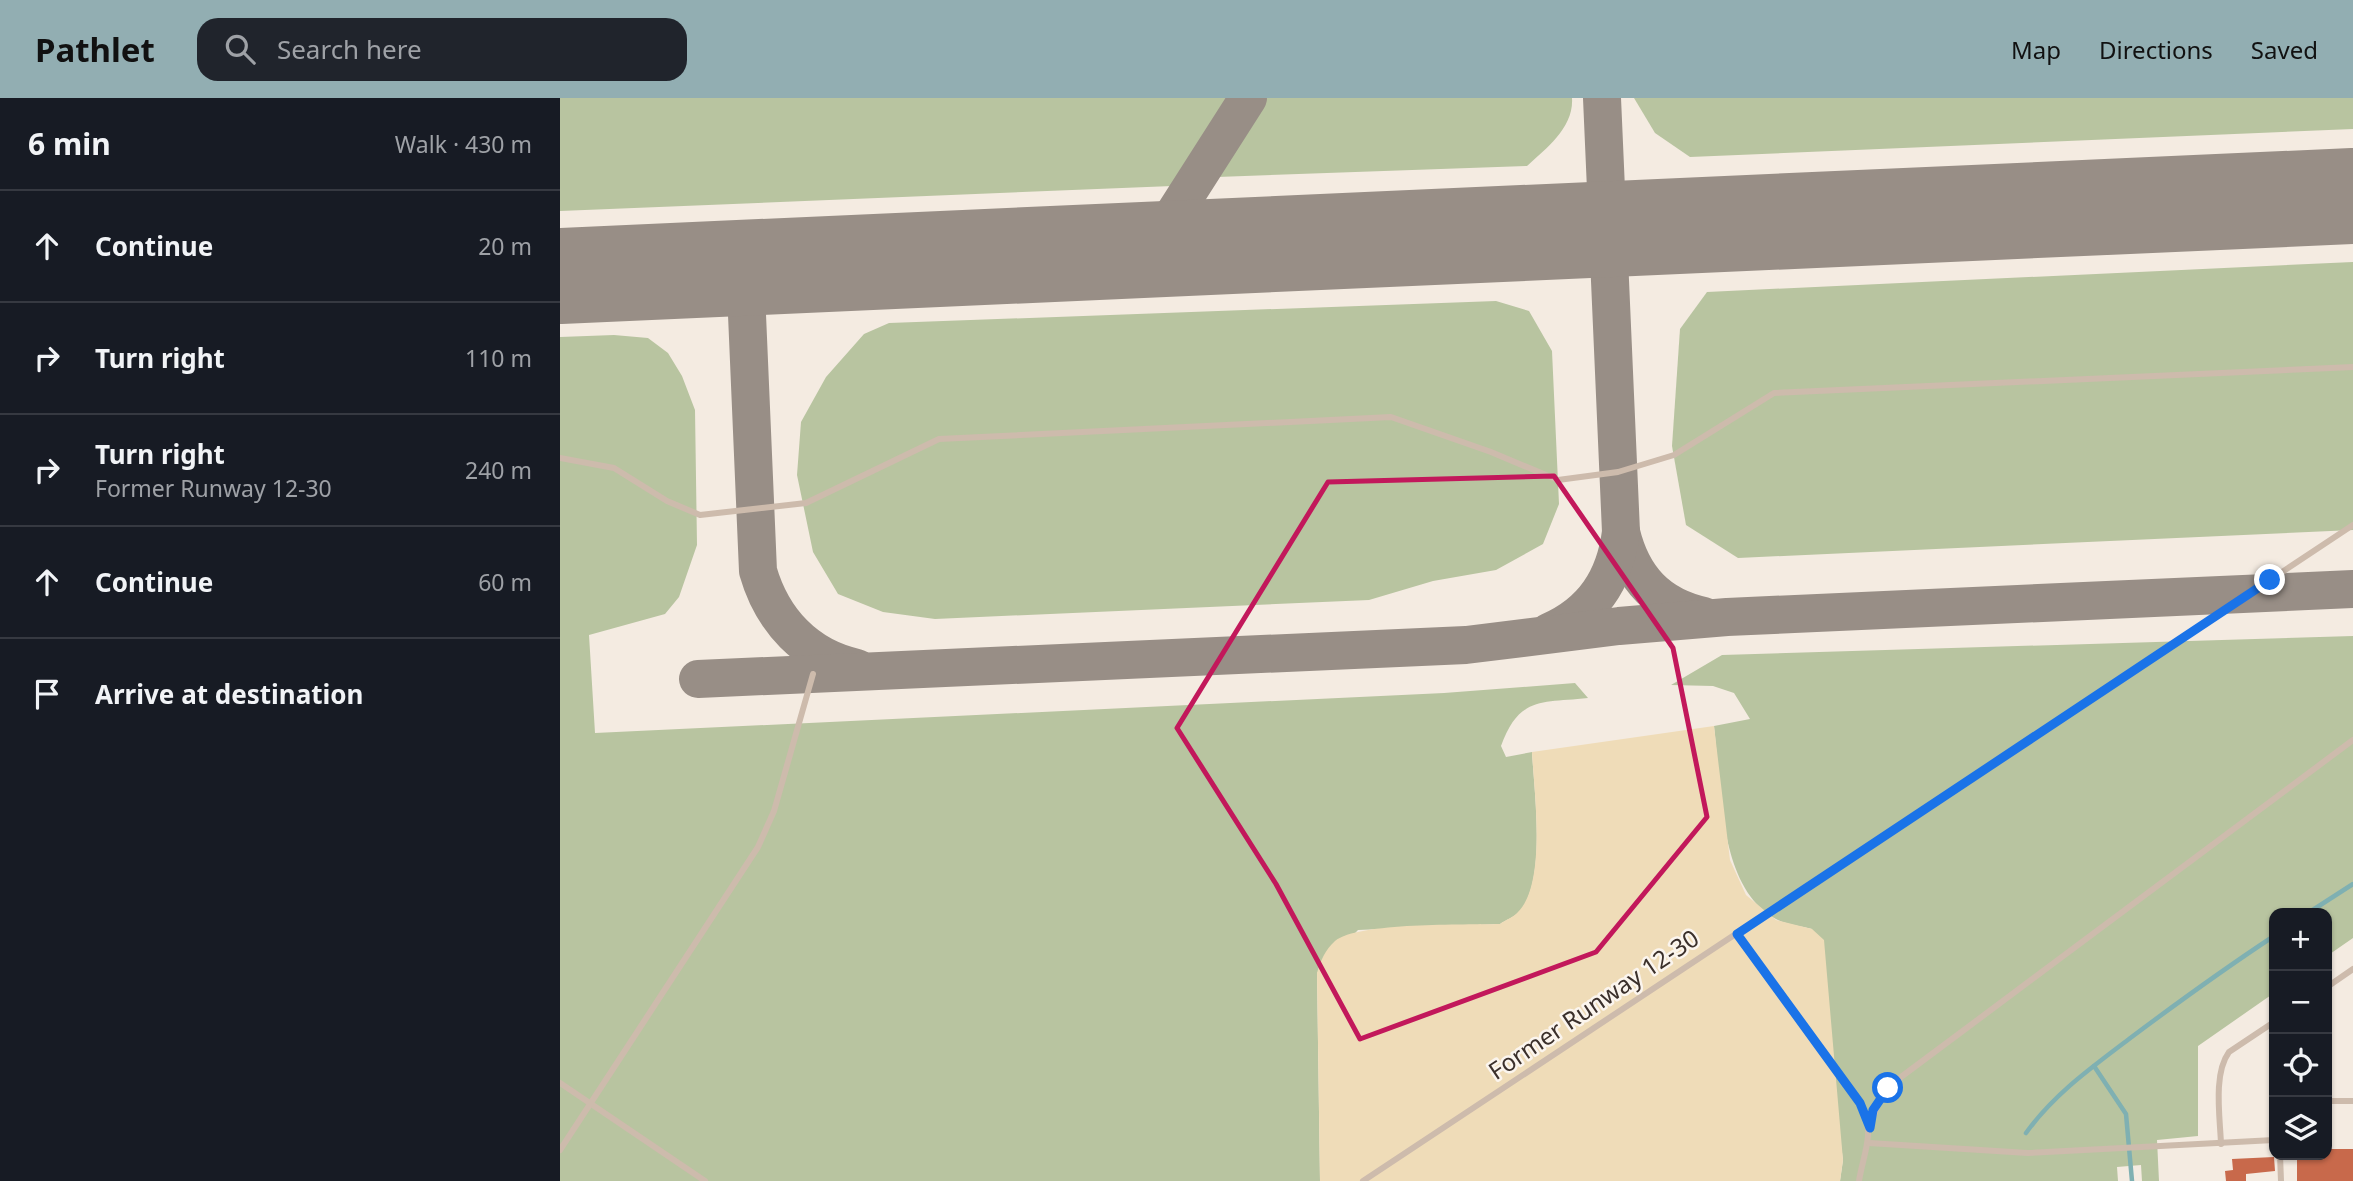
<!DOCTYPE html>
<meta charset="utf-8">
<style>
body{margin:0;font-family:"Noto Sans",sans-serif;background:#20242c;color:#f1f3f6}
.controls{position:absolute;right:21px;bottom:21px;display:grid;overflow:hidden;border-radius:14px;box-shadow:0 2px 5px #0004}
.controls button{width:63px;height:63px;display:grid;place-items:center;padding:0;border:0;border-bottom:2px solid #363941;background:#171b24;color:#f1f3f6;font:35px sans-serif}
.stop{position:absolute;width:21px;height:21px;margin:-16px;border:5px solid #1a73e8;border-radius:50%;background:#fff}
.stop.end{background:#1a73e8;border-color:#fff;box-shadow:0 2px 7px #0008}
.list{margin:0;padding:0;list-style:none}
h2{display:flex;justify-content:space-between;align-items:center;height:91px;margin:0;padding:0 28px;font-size:30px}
h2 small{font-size:23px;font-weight:400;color:#9ea1a6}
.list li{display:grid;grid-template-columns:46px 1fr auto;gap:21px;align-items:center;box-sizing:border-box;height:112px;padding:0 28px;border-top:2px solid #363941}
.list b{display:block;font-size:26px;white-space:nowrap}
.list p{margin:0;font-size:23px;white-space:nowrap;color:#9ea1a6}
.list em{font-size:23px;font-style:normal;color:#9ea1a6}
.icon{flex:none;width:38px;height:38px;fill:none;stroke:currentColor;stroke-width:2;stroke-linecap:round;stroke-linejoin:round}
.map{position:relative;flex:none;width:1793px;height:1083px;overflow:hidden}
header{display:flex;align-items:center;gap:42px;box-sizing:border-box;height:98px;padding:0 35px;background:#92aeb2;color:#111}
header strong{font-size:33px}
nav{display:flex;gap:38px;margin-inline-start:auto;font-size:24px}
.search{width:490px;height:63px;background:#20242c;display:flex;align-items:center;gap:18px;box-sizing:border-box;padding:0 24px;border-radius:21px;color:#9ea1a6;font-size:26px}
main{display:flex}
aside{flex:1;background:#171b24}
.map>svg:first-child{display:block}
</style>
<header>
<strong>Pathlet</strong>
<div class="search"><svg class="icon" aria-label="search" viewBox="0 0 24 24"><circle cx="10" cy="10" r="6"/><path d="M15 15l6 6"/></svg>Search here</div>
<nav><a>Map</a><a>Directions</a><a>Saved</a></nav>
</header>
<main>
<aside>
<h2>6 min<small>Walk · 430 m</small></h2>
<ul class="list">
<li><svg class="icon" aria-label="ahead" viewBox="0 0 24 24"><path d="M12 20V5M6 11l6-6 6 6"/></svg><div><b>Continue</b></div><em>20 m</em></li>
<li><svg class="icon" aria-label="right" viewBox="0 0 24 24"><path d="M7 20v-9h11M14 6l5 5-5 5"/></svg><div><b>Turn right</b></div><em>110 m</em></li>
<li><svg class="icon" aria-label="right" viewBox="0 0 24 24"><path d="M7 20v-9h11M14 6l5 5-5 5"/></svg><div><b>Turn right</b><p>Former Runway 12-30</p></div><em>240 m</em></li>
<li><svg class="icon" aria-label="ahead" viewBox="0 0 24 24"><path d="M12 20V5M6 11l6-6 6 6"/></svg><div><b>Continue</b></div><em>60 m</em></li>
<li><svg class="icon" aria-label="arrive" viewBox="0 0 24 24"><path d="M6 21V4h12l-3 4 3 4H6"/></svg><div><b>Arrive at destination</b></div></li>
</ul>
</aside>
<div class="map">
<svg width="1793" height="1083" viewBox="0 0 1793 1083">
<rect width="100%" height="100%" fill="#f4ebe1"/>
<g fill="#b8c4a0">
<path d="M0,0H670L612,88L0,113Z"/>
<path d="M707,0H1012C1014,29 987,50 967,68L657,79Z"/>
<path d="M1074,0H1793V31L1130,59L1095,35Z"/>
<path d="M1793,164V432L1178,460L1126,427L1112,348L1120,231L1147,194Z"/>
<path d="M936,203L969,213L992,253L999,406L983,446L936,472L873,483L809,502L375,521L323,514L278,496L253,454L237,377L241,324L266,279L304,236L329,225Z"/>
<path d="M54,237L88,240L108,255L122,278L135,312L137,447L119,499L105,516L29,537L35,635L884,595L1015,585L1028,600C982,605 959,598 941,648L946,659L972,654C974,693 987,785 959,814C954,819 946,822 940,826L798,832L757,875L760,1083H0V239Z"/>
<path d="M1793,538V840L1767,858V815H1714V895L1638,948V1038L1597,1042L1599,1083H1582L1581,1067L1557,1069L1558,1083H1280L1283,1062L1252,831C1241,828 1226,827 1216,821C1158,790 1161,687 1154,628L1190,621L1174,595L1153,588L1111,587L1162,557Z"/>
</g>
<path fill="#efdcb8" d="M1154,628L1170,762L1186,797L1216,822L1252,831L1264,842L1283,1062L1280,1083H760L757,875C761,862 765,852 775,843C798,824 906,827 940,826C945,822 954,819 958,814C987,785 974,693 972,654Z"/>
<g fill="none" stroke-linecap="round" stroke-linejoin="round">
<g stroke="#7fb0b2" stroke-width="4.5">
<path d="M1748,815L1793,786"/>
<path d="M1534,968L1566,1016L1572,1083"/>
<path d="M1466,1035C1494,996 1531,970 1569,941C1617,905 1664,871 1714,838"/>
</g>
<g stroke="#988e86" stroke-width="38">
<path d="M591,152L688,0"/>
<path d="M185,170L198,473C212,522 246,559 297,570"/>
<path d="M1061,434C1072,480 1098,508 1144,518"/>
<path d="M989,534C1033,515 1055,481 1061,434L1042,0"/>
<path d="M138,581L906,547L1059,528L1167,519L1793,491"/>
</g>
<path stroke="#988e86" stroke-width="96" d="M0,178L1793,98"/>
</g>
<g fill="#c8694b">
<path d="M1767,1051H1793V1083H1737V1057H1767Z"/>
<path d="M1714,1059L1715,1073L1686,1076V1083H1666L1665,1073L1673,1072L1672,1061Z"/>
</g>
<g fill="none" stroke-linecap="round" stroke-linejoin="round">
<g stroke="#cdbbac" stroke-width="6">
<path d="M0,360L54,370L107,403L140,417L246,405L379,341L831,319L931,354L998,382L1058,374L1114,357L1214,295L1793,269"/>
<path d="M1176,836L1304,1012C1314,1038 1303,1057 1299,1083"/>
<path d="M1767,889L1793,871"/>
<path d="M0,985L145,1083"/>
<path d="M1767,993V1003H1793"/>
<path d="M1309,1030L1320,1001L1341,979L1793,642"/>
<path d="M1309,1045L1468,1055L1714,1042"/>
<path d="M1661,1046C1660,1019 1653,976 1669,954L1714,924"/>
<path d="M0,1052L198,749L214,713L253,576"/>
<path d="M1720,1057L1721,1083"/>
<path d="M803,1083L1793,427"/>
</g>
</g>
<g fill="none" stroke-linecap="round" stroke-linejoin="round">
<path stroke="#1a73e8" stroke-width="9" d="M1328,990L1313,1012L1310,1030L1300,1005L1177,836L1710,482"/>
</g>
<path fill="none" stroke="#c2185b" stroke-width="5" stroke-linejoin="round" d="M994,378L1113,550L1147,719L1036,854L800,941L716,786L617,630L768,384Z"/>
<g text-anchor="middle" stroke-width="5" stroke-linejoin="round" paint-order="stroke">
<g font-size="24" fill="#3b302b" stroke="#fbf5ee">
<text transform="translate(1034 907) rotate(-34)" y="8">Former Runway 12-30</text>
</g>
</g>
</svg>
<div class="controls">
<button>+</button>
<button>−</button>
<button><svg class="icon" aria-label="locate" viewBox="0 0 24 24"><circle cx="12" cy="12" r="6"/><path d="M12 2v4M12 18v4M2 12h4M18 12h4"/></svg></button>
<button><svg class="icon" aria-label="layers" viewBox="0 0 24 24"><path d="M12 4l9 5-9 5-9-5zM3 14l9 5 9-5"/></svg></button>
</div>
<div class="stop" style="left:1328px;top:990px"></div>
<div class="stop end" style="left:1710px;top:482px"></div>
</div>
</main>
